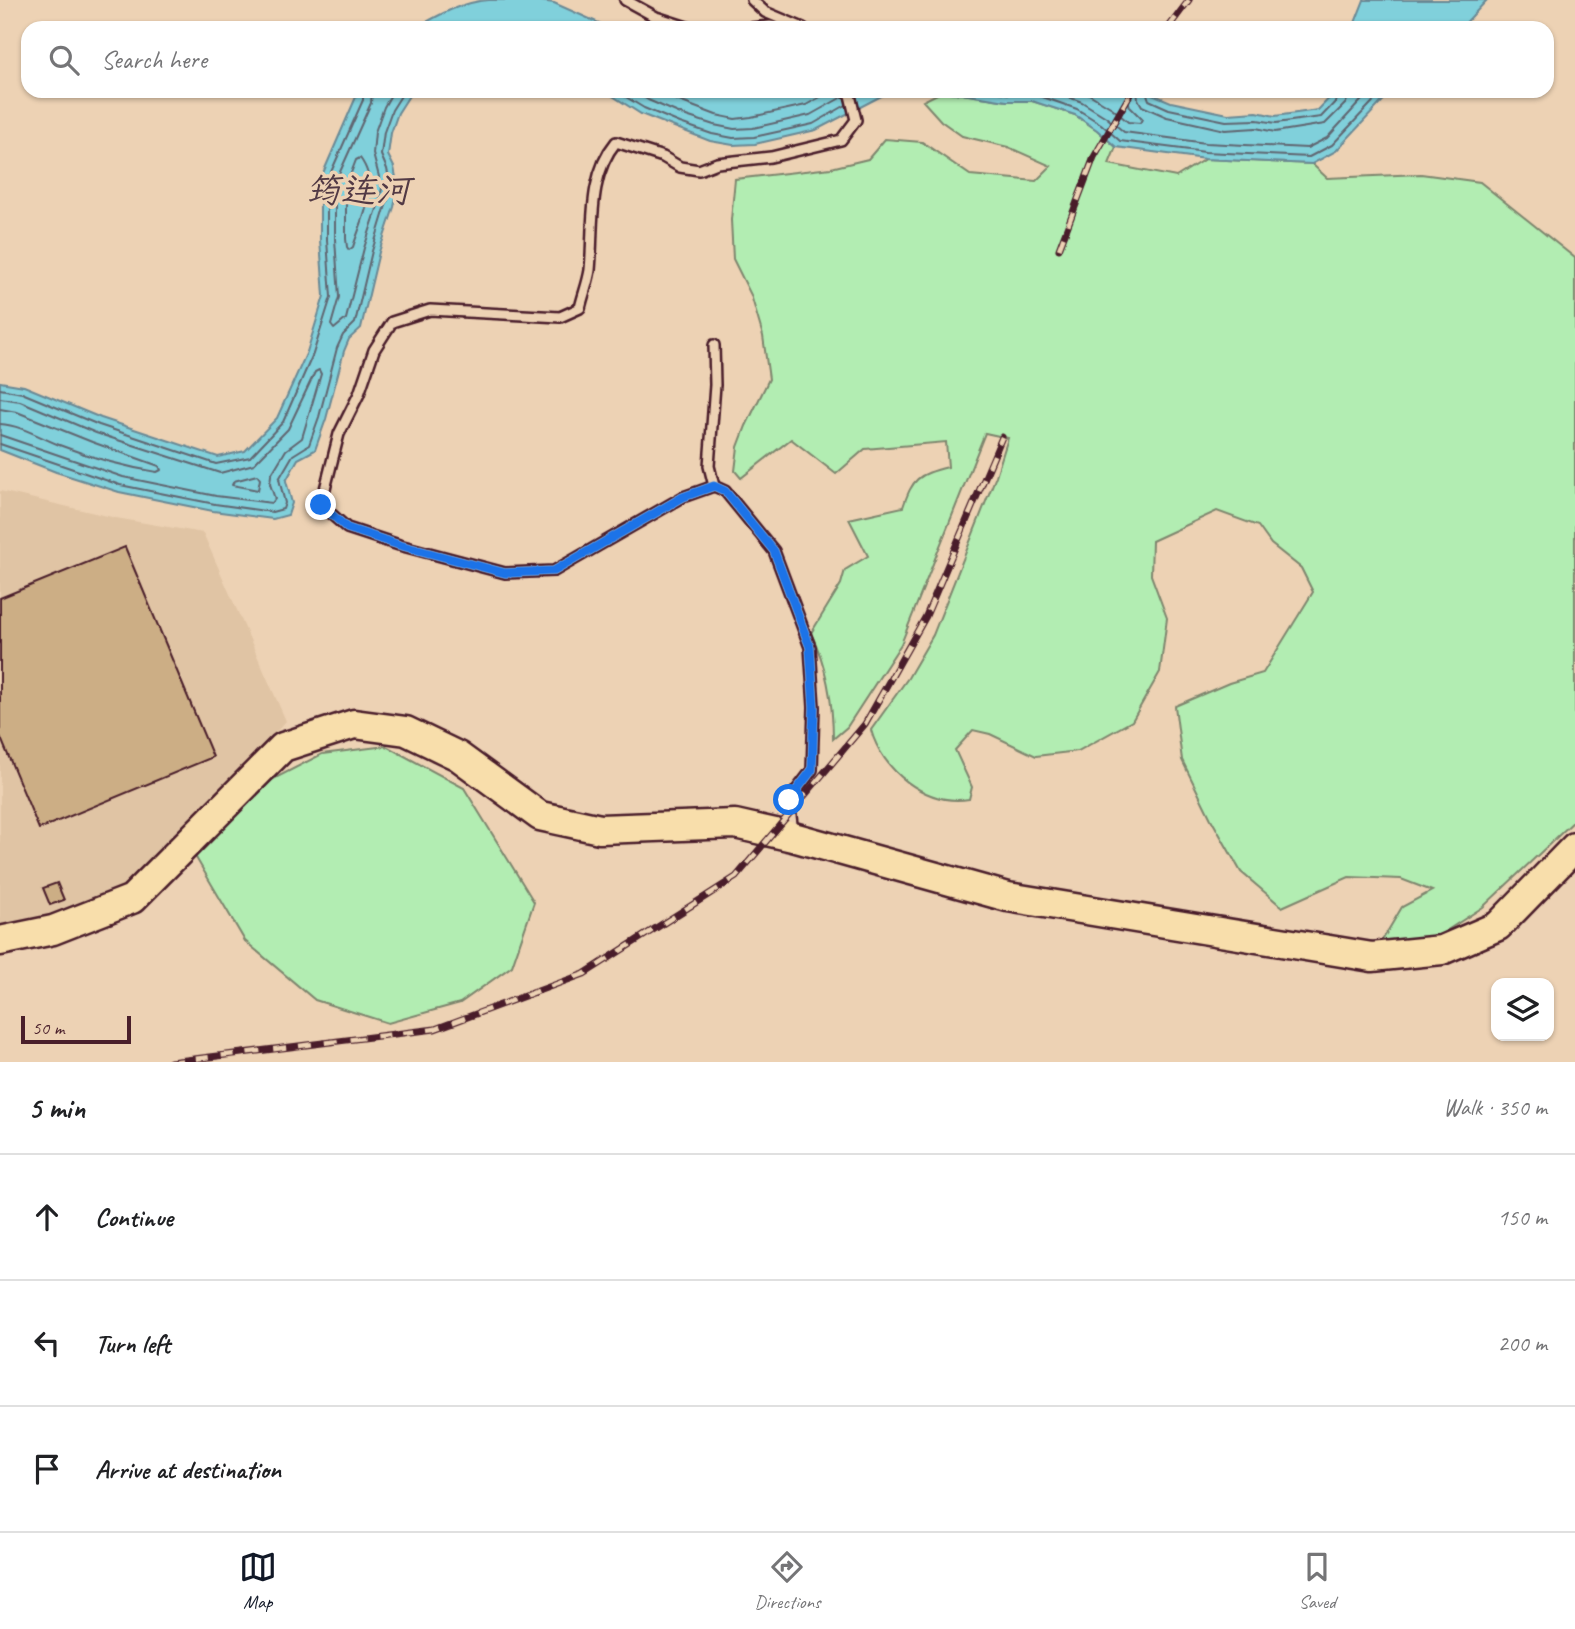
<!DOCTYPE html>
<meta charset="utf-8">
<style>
body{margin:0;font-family:Caveat,"LXGW WenKai TC",sans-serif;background:#f6f6f6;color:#202124}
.controls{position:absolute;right:21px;bottom:21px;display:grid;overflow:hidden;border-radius:14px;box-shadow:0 2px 5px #0004}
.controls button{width:63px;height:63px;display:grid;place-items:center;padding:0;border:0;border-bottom:2px solid #e0e0e0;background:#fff;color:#202124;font:35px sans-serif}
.scale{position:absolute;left:21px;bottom:18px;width:110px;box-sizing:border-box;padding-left:7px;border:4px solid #4a1f2b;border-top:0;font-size:19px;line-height:24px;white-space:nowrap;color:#4a1f2b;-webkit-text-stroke:5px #edd2b4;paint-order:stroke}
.stop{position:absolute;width:21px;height:21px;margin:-16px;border:5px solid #1a73e8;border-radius:50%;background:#fff}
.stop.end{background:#1a73e8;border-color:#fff;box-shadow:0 2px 7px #0008}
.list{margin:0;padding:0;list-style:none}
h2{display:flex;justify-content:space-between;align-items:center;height:91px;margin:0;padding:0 28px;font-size:30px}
h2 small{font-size:23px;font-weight:400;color:#757577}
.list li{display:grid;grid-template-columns:46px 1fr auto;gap:21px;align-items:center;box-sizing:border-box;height:126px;padding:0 28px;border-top:2px solid #e0e0e0}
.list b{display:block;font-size:26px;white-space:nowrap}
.list em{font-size:23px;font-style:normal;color:#757577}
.icon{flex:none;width:38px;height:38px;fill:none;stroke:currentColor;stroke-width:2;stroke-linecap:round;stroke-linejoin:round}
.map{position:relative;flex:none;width:1575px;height:1062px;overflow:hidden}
.search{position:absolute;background:#fff;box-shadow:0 2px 5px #0004;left:21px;right:21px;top:21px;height:77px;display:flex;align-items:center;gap:18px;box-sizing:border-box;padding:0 24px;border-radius:21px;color:#757577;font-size:26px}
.sheet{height:469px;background:#fff}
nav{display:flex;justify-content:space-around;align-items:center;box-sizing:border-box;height:98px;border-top:2px solid #e0e0e0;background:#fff;font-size:19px;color:#757577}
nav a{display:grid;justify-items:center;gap:4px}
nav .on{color:#111827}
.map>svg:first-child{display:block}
</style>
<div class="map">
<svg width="1575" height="1062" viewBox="0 0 1575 1062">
<rect width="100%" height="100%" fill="#edd2b4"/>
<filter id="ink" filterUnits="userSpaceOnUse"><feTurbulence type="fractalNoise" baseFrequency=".0143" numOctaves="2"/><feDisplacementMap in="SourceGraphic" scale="14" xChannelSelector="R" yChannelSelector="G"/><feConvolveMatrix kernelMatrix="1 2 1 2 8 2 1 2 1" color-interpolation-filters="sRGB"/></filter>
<g filter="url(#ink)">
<path fill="#e0c4a4" d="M0,491L116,518L203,533L286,721L182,837L120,888L23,925L0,930Z"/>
<g fill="#b2edb2" stroke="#7e866e" stroke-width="2">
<path d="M943,91L1007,101H1032L1075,115L1097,130L1116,147L1109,164L1176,177L1205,159L1312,164L1327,178L1421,174L1480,182L1575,258V820L1483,907L1435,938L1380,944L1402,907L1432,891L1401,879L1349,877L1282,907L1241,872L1211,819L1182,760L1175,706L1229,683L1263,673L1313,592L1301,568L1271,544L1258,526L1217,511L1152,541L1151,575L1167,618L1160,672L1132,721L1078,751L1036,756L990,734L973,730L955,750L972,787L969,799C925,806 882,770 871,730L908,678L933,635L996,476L1008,438L985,433L901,644L847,727L833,739C833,702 827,667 811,633L841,584L845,570L868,556L849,519L903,507C913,478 917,475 948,467L946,442L865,449L836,474L791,439L741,478L735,471L738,447L746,426L769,379L763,336L751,295L733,259L731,220L735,179L831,168L868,159L885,139L922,142L970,175L1036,181L1051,166L1008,147L962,136L941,121L923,101Z"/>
<path d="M386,746L464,788L534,902L512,966L460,1003L388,1023L315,1000L245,941L192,851L246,793L322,754Z"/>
</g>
<g fill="#80d0db" stroke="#6a8995" stroke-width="2">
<path d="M489,0H534L554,3L610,28H416C440,14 462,2 489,0Z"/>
<path d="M1364,0H1487L1461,28H1353Z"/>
<path d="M356,91H412L398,113L391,133L388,155L394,167L398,188L394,207L379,252L361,328L349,339L344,351L326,419L315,450L298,459L286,481L292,503L288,515L273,519L213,511L119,492L56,472L0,450V382L24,386L101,418L218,457L245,451L277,418L307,352L324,296L320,240V180L356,97Z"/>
<path d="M605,91H891L816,130L755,144L733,145L710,141L641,114Z"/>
<path d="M942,91H1145L1171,102L1228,114L1257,112L1275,116L1318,110L1336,91H1392L1336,151L1312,164L1205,159L1116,147L1097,130L1075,115L1032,101H1007Z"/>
</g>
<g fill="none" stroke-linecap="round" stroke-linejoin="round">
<g stroke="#606671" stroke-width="2">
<path d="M372,91L371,103L335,183V239L339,297L331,325L334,329L346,319L364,248L379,203L382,188L373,154L375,132L384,107L393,91"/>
<path d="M616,91L644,108L680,123L712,134L733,138L754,137L813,124L846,105"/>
<path d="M633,91L648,100L683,115L714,125L734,129L753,128L810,115L844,96"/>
<path d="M653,91L716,115L735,119L751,117L806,105L831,91"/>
<path d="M995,91L1008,94H1034L1077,109L1101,124L1120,141L1205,152L1309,157L1332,145L1383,91"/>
<path d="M1052,91L1082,102L1106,117L1124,132L1206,143L1307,148L1327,138L1370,91"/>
<path d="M1084,91L1112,108L1128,122L1140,123L1142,119L1130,107L1126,91"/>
<path d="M1137,91L1138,99L1142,106L1167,117L1225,130L1256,128L1275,132L1325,124L1346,103L1349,91"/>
<path d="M1146,91L1149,100L1169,109L1226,121L1257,120L1276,123L1321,117L1339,98L1340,91"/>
<path d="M360,158C381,186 362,218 353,247L349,250L347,247L346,239V186L356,160Z"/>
<path d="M0,389L22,393L99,425L216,464L250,457L283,422L313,354L331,297L327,240V181L363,100V91"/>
<path d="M0,398L20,401L96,433L220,473L254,464L288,429L315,372L319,370L321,374L302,438L286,450L271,475L270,484L275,499L272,503L216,496L123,477L0,435"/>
<path d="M0,409L17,412L92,442L159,466L161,470L157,472C125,467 93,458 62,446C43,439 21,425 0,424"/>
<path d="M0,444L120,485L215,504L272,512L283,509L285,503L279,479L293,455L309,445L319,417L337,348L343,335L355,323L372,251L391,189L387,169L381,155L384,132L392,110L404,91"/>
<path d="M257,475L260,479L258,490L232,485L234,481Z"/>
</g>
</g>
<g fill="#ccae85" stroke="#4a1f2b" stroke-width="2">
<path d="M125,547L213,757L39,829L0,736V598Z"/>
<path d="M57,883L64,900L50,905L43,888Z"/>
</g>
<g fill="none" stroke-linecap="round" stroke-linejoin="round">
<g stroke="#4a1f2b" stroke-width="14">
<g id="service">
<path d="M625,0L656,17L690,28"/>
<path d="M752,0L765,12L803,28"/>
<path d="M751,28L770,26L782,28"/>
<path d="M714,345L715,385L709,466L714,486L725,491L774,551L810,647L814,707L812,770L789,800L793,832"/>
<path d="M714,486L683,497L554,571L505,573L399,545L347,528L321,505L339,434L359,394L374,350L392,322L430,310L560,317L580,308C583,295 588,283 590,270C594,228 587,177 616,142L663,157L680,167L699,170L717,163L771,157L841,140L856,120L849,91"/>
</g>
</g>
<g stroke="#4a1f2b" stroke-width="33">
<path id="primary" d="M0,941L53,930L132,899L283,747L354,724L406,731L458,756L540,816L600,829L735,824L793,837L1008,897L1372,957L1442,950L1498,926L1575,847"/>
</g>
<use href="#service" stroke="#edd2b4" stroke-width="9"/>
<use href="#primary" stroke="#f8deab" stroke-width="28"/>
<g stroke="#4a1f2b" stroke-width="7">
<g id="rail">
<path d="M1168,28L1189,0"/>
<path d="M1059,249L1094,157L1132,91"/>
<path d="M170,1062L435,1029L584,974L736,877L865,724L926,616L1002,437"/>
</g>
</g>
<use href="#rail" stroke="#edd2b4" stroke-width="4.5" stroke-dasharray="13" stroke-linecap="butt"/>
</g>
</g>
<g fill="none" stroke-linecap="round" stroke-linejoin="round" filter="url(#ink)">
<path stroke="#1a73e8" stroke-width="9" d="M321,505L347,528L399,545L505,573L554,571L683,497L714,486L725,491L774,551L810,647L814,707L812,770L789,800"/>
</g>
<g text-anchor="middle" stroke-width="7" stroke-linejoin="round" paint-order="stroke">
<g font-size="35" font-style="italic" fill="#523a45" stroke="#edd2b4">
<text x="358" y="202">筠连河</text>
</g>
</g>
</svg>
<div class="controls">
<button><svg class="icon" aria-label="layers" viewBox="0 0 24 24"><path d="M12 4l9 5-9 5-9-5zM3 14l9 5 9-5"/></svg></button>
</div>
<div class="scale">50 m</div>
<div class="stop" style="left:789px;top:800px"></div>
<div class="stop end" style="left:321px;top:505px"></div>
<div class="search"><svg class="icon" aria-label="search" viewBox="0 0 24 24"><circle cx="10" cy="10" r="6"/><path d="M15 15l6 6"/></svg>Search here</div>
</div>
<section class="sheet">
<h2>5 min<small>Walk · 350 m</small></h2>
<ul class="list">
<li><svg class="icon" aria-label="ahead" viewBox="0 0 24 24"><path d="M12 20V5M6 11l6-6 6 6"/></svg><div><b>Continue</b></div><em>150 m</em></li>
<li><svg class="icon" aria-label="left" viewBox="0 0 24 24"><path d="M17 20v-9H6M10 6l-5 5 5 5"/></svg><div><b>Turn left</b></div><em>200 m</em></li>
<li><svg class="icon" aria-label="arrive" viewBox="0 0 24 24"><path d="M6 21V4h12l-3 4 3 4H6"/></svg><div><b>Arrive at destination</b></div></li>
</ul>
</section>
<nav>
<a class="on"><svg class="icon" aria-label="map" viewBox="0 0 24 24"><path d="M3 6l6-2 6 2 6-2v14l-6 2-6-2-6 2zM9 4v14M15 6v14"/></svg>Map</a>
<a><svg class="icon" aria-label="directions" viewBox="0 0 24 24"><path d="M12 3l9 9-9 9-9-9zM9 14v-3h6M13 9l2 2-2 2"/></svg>Directions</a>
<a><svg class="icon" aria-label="saved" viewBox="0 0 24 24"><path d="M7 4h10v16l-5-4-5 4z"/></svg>Saved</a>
</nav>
